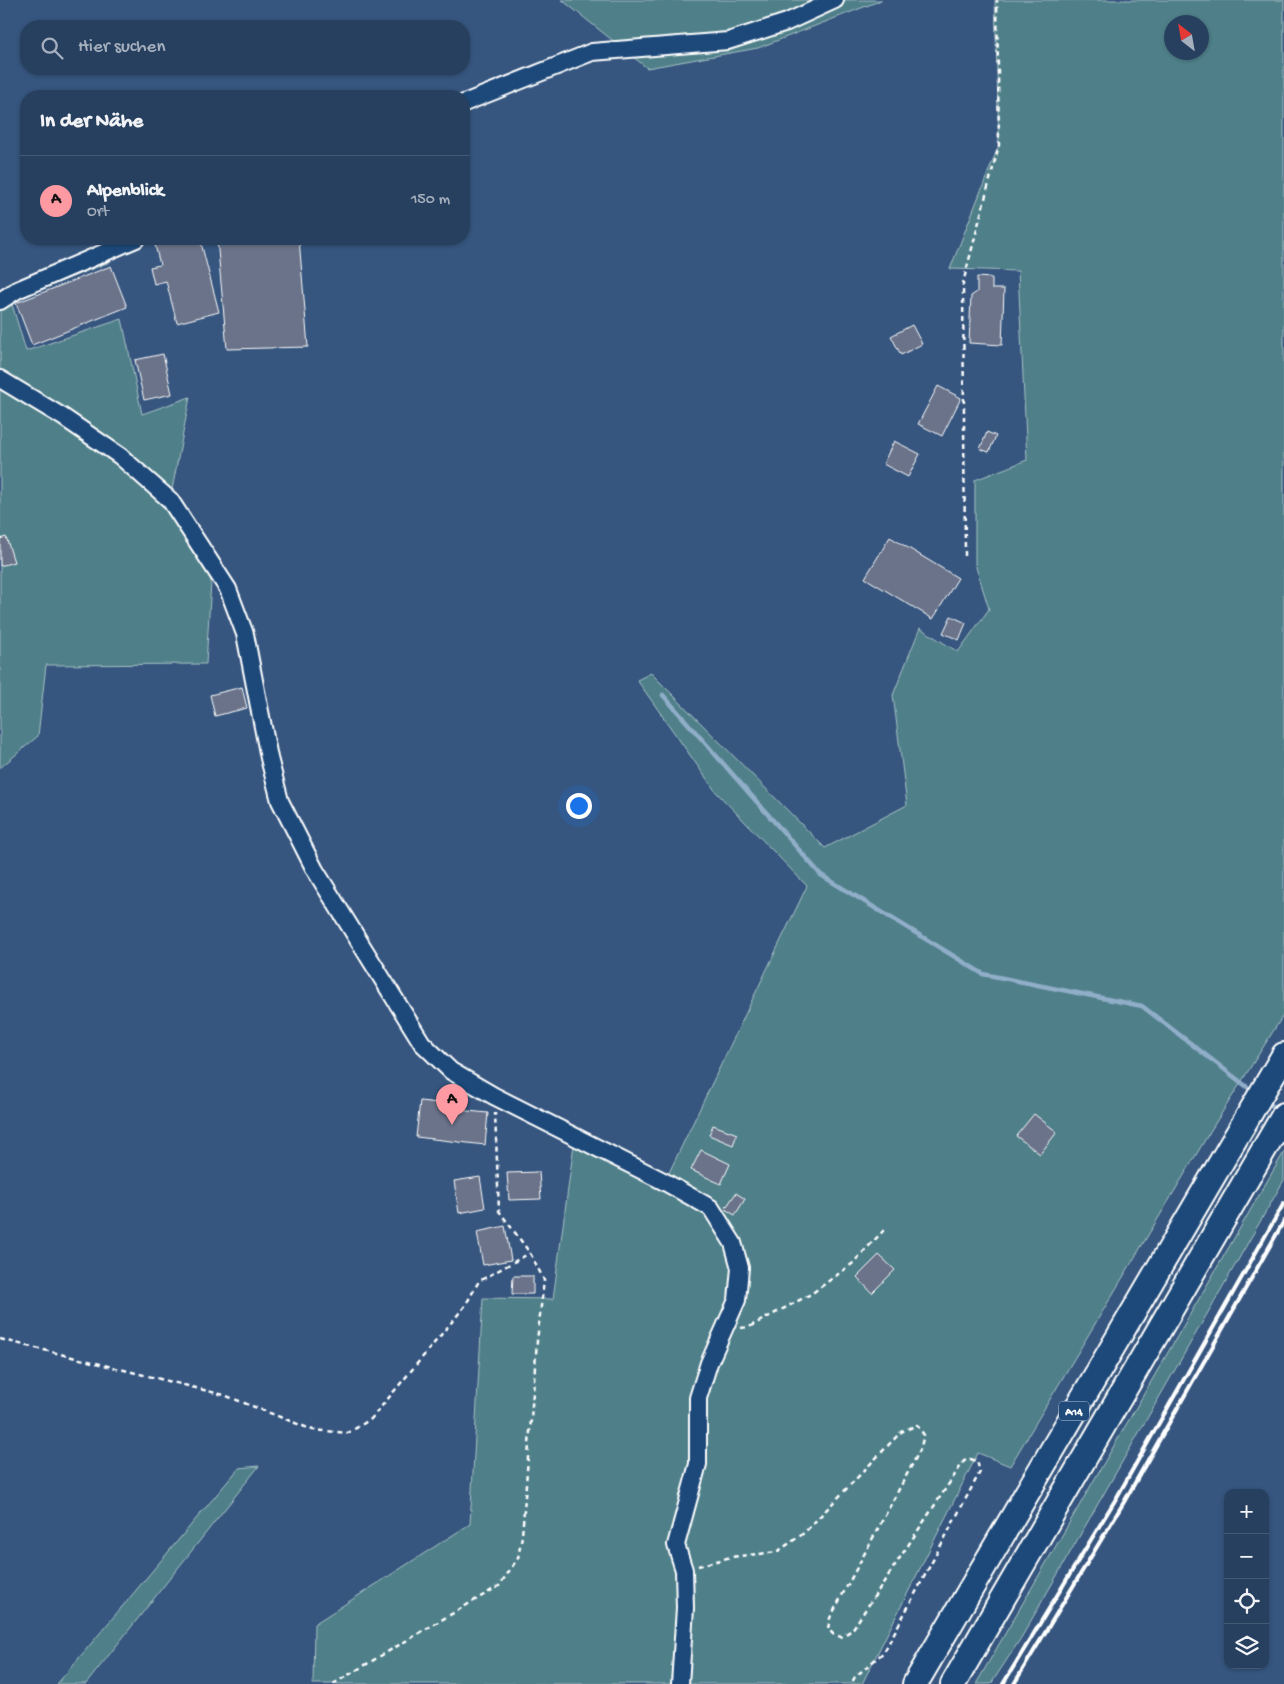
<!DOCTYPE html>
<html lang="de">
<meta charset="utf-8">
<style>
body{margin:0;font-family:"Gochi Hand",sans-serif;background:#304765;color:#f1f3f6}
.controls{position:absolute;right:15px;bottom:15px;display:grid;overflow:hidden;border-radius:10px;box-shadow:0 1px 4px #0004}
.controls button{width:45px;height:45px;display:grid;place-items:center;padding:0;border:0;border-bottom:1px solid #445974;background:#28405f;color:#f1f3f6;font:25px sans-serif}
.compass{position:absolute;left:1164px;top:15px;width:45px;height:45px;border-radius:50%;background:#28405f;box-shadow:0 1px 4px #0004;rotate:329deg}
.you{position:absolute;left:578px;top:805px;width:18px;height:18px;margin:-12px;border:4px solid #fff;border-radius:50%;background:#1a73e8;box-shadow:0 0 0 8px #1a73e833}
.badge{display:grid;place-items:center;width:32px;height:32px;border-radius:50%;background:#ff9aa2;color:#111;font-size:16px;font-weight:700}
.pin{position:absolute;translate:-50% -41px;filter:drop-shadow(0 1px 2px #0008)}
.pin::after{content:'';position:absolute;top:26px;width:18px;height:15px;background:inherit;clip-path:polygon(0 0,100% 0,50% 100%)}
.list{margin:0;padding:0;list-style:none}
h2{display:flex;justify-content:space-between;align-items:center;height:65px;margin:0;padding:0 20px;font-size:21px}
h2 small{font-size:16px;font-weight:400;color:#a5afbd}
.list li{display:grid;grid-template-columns:32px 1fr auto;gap:15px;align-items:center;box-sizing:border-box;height:90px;padding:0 20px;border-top:1px solid #445974}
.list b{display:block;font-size:19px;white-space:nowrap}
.list p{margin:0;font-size:16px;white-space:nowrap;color:#a5afbd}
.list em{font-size:16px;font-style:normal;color:#a5afbd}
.icon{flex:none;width:28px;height:28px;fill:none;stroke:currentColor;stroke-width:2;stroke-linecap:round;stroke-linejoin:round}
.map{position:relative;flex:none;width:1284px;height:1684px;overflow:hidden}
.search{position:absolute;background:#28405f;box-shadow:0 1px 4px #0004;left:20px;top:20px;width:450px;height:55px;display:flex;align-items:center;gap:12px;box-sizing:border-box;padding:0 18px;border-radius:20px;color:#a5afbd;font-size:19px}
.panel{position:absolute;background:#28405f;box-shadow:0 1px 4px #0004;left:20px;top:90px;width:450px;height:155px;border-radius:20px}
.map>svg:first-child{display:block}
</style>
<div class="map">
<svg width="1284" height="1684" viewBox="0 0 1284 1684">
<rect width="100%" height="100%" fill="#36567f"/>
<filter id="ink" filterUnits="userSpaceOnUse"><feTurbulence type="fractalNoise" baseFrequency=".02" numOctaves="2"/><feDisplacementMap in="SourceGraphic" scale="10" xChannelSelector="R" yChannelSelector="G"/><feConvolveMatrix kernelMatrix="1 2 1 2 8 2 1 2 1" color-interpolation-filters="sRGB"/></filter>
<g filter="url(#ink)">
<g fill="#50808a" stroke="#a8c0c4" fill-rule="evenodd">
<path d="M562,0H882L758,48L647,68Z"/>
<path d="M995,0H1284V1014L1211,1130L1010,1466L978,1453L862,1684H313L314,1624L470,1524L483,1298L553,1299L575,1137L665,1181L807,886L716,792L637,680L651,673L825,848L907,805L893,695L920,628L958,652L989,609L975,564V480L1027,460L1018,271L950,269L999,145ZM1172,22H1202V52H1172Z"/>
<path d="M113,249L110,262L11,301L26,351L122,319L142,414L190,397L170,500L212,565L206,664L46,665L38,736L0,768V301Z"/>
<path d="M1284,1152V1180L1021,1638L991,1684H976Z"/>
<path d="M259,1466L86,1684H57L239,1468Z"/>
</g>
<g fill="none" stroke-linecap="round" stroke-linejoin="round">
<g stroke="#91aec9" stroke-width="4.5">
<path d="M663,695L821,875L983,974L1142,1006L1255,1093"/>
<path d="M1265,1100L1279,1111"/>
</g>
</g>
<g fill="#6a738a" stroke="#fff">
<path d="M180,239H200L219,312L177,323L166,281L154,284L150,267L160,265L155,245Z"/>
<path d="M217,239H299L308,347L227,349Z"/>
<path d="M111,266L127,307L32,345L16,303Z"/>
<path d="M977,277L992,278V289H1004L1002,345L969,343L971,296L977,292Z"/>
<path d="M912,325L922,344L901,355L891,336Z"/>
<path d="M163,354L172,394L144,400L135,360Z"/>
<path d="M938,386L961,398L942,436L918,424Z"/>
<path d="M987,432L996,436L989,452L980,449Z"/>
<path d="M894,441L920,454L908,477L883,464Z"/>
<path d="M6,537L14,562L0,566V539Z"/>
<path d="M890,537L958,578L933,619L865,578Z"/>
<path d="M951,616L966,623L959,640L943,633Z"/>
<path d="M242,687L247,708L215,716L210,695Z"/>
<path d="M420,1101L447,1104V1109L488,1113L485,1145L416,1137Z"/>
<path d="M1034,1114L1057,1132L1040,1154L1016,1136Z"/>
<path d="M713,1125L737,1134L733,1145L709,1135Z"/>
<path d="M701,1150L730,1164L721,1184L691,1170Z"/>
<path d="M539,1172L541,1199L509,1200L507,1173Z"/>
<path d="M480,1177L485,1208L459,1213L454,1181Z"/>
<path d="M736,1193L745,1199L735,1215L725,1209Z"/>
<path d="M505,1226L511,1260L483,1265L477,1232Z"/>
<path d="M879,1255L895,1270L872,1293L857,1277Z"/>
<path d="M513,1276H533V1294H512Z"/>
</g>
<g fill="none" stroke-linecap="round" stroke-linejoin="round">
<g stroke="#fff" stroke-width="20">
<g id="minor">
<path d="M464,103L592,52L728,41L787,22L835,0"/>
<path d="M0,301L17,290L136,239"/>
<path d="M0,379L63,417L120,456L170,500L228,589L245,634L269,758L280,801L315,870L422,1043L451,1071L494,1096L665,1182L711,1208L733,1243L740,1268L737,1300L709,1363L698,1398V1464L676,1545L684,1570L685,1608L680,1684"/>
</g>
</g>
<g stroke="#fff" stroke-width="28">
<g id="highway">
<path d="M915,1684L1284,1055"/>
<path d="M953,1684L1284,1115"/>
</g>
</g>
<g stroke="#fff" stroke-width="2.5" stroke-dasharray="5 4" stroke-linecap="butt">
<path d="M965,556L963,283L999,145L997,0"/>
<path d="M741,1328L749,1327L811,1294L852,1264L884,1230"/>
<path d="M0,1339L224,1395L313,1430L348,1433L371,1419L465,1306L479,1281L530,1253"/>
<path d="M698,1566L731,1557L777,1552L804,1533L901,1432L917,1425L924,1435L920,1450L830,1618L828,1629L833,1634L841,1637L852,1630L964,1461L970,1459L977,1461L980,1472L884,1652L855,1677L851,1684"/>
<path d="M333,1684L499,1586L518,1558L522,1536L537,1341L544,1280L530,1253L499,1211L495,1113"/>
</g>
<use href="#minor" stroke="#1f4a7a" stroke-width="16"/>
<use href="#highway" stroke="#1f4a7a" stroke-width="24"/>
<g stroke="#fff" stroke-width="4">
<path d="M1003,1684L1117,1497L1284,1203"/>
<path d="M1014,1684L1124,1502L1284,1221"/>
</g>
</g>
</g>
<g text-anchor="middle" stroke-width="4.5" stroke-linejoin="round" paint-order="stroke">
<rect fill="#1f4a7a" stroke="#bcc9d7" stroke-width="1" x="1059" y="1401.5" width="30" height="19" rx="4"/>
<g font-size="12" font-weight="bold" fill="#fff">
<text x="1074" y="1415">A14</text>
</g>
</g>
</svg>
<div class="controls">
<button>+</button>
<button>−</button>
<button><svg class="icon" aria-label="locate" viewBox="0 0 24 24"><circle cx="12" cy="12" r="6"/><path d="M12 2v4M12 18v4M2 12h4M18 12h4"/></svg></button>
<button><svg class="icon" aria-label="layers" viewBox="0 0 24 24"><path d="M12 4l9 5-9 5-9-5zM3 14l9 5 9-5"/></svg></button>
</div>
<svg class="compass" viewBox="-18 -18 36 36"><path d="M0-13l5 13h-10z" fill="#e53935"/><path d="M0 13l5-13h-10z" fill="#a5afbd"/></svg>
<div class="you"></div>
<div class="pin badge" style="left:452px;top:1125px">A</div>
<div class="search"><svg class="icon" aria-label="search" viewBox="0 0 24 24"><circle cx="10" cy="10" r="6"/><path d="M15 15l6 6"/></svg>Hier suchen</div>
<section class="panel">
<h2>In der Nähe<small></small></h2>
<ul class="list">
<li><span class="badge">A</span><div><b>Alpenblick</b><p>Ort</p></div><em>150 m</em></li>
</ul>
</section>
</div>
